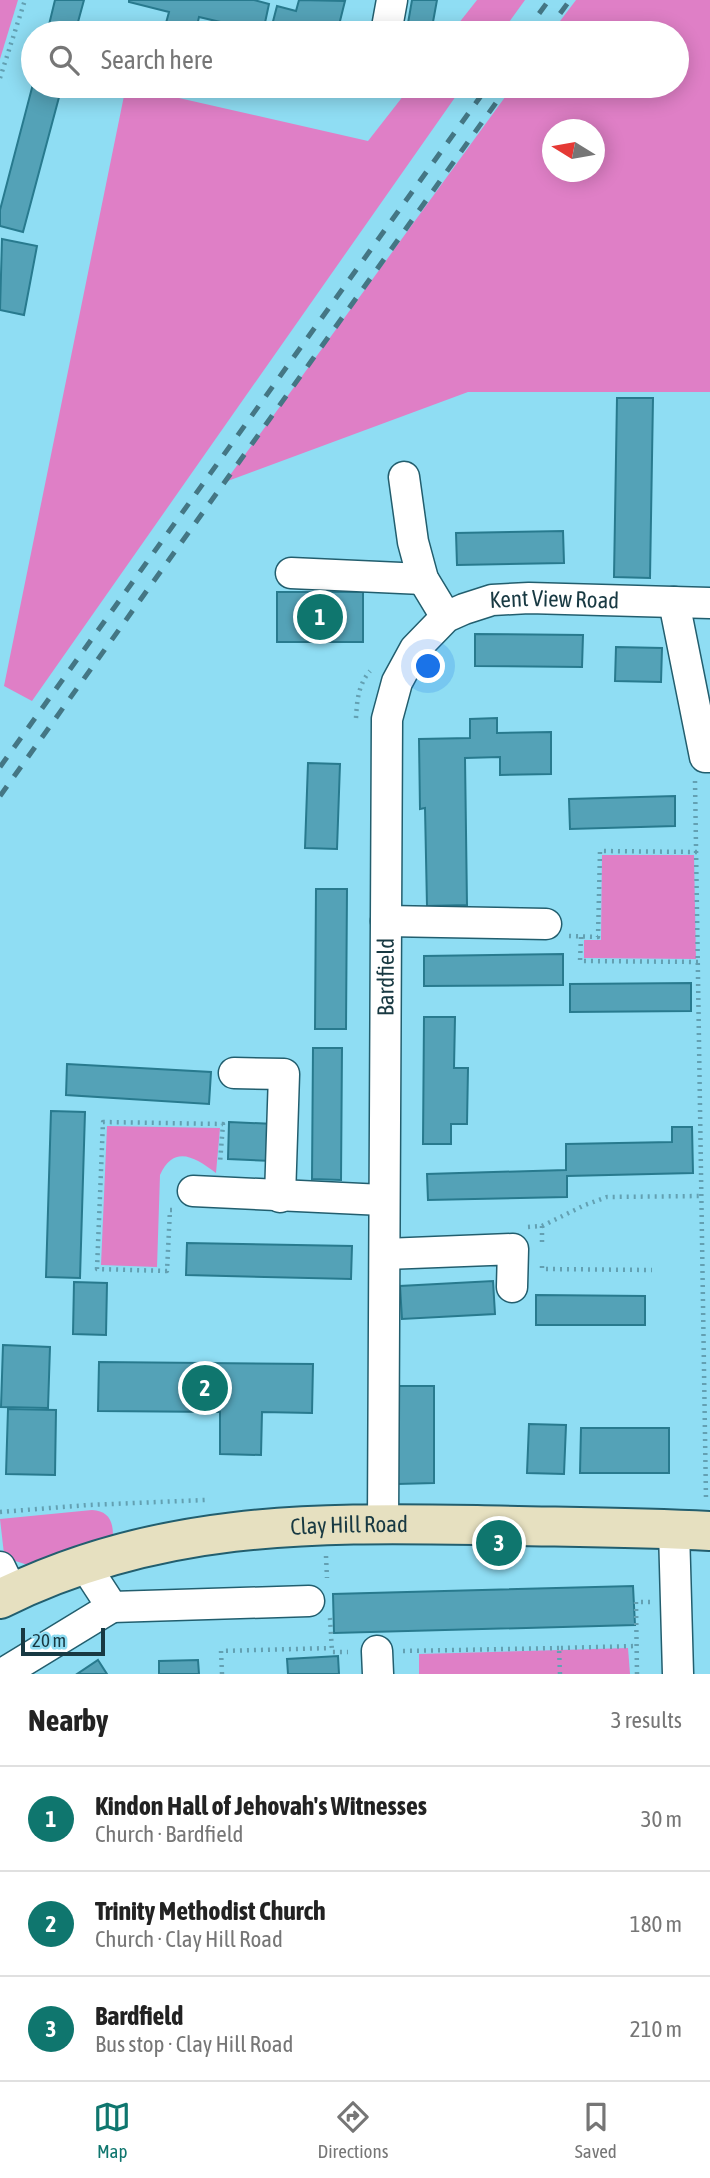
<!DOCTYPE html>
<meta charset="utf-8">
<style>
body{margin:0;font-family:"Asap Condensed",sans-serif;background:#f2f2f2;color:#222}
.compass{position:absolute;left:542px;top:119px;width:63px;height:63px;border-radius:50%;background:#fff;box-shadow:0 4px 18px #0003;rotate:281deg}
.scale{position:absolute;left:21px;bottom:18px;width:84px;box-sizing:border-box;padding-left:7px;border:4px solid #183942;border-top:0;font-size:19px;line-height:24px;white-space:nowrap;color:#183942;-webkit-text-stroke:5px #8fddf3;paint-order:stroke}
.you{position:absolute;left:429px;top:667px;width:24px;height:24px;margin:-18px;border:5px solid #fff;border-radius:50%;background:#1a73e8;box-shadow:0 0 0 10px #1a73e833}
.badge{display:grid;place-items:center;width:46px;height:46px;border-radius:50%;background:#0f766e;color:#fff;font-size:23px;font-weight:700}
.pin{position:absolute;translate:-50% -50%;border:4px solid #fff;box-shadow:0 2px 7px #0006}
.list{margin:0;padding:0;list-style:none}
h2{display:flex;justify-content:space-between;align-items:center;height:91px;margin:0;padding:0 28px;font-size:30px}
h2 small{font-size:23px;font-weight:400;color:#767676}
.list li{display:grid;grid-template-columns:46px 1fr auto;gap:21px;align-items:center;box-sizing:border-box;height:105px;padding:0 28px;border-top:2px solid #e0e0e0}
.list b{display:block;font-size:26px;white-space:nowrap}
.list p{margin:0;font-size:23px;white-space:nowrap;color:#767676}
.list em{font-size:23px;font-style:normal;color:#767676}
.icon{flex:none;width:38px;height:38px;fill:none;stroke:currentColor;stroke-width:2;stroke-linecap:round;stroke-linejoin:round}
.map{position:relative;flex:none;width:710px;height:1674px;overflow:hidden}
.search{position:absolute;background:#fff;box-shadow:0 4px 18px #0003;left:21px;right:21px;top:21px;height:77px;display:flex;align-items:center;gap:18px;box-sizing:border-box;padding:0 24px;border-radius:38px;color:#767676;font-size:26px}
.sheet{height:406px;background:#fff}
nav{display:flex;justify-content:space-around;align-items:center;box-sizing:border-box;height:98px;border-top:2px solid #e0e0e0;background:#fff;font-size:19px;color:#767676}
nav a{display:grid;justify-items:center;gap:4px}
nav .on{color:#0f766e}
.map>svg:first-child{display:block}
</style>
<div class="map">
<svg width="710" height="1674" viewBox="0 0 710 1674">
<rect width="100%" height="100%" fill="#8fddf3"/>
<g fill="#df7fc6" fill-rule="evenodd">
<path d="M0,0H18L0,59Z"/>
<path d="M477,0H525L501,33H451Z"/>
<path d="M576,0H710V392H468L225,482L513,86H677V33H551ZM552,130H594V172H552Z"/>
<path d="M126,86L368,141L411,86H463L32,701L4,686Z"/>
<path d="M602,855H694L696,959L584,958V940H601Z"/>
<path d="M107,1126L220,1128L216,1173C195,1157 174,1144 160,1175L157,1267L101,1265Z"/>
<path d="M92,1510C108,1511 113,1520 113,1536L72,1547L28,1565L12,1560L4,1554L0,1519Z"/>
<path d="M628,1648L630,1674H419V1654Z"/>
</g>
<g fill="#54a2b7" stroke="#287a8e" stroke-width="2">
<path d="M55,0H84L75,33H47Z"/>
<path d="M129,0H254L269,4L263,32L199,17L196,30L166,23L169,12L129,2Z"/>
<path d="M299,0L345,1L337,33L297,23L294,33H270L277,6L296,11Z"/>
<path d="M412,0H437L431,33L407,29Z"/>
<path d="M33,84V86H62L23,232L0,226V210Z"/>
<path d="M2,239L37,246L24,315L0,310Z"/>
<path d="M617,398H653L650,578L614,577Z"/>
<path d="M563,531L564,563L457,565L456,533Z"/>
<rect x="277" y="592" width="86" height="50"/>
<path d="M475,634L583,635L582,667L475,666Z"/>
<path d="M616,647L662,648L661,682L615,681Z"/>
<path d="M497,718V733L551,732V774L500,775V757L465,758L467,905L427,906L425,808L420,809L419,739L470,738V719Z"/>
<path d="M308,763L340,764L337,849L305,848Z"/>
<path d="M675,796V826L570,829L569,799Z"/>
<path d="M316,889H347L346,1029H315Z"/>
<path d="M563,954V985L424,986V956Z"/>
<path d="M691,983V1011L570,1012V984Z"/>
<path d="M424,1017H455L454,1068H468L467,1124H451V1144H423Z"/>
<path d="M313,1048H342L341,1180L312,1179Z"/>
<path d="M67,1064L211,1072L209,1104L66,1095Z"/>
<path d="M51,1111L85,1112L80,1278L46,1277Z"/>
<path d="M229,1122L274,1124L272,1161L228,1159Z"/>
<path d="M672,1127H692L693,1173L567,1176V1197L428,1200L427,1174L566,1170V1144L672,1142Z"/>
<path d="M187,1243L352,1246L351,1279L186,1275Z"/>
<path d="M493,1281L495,1314L402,1319L400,1286Z"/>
<path d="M74,1282L107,1283L106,1335L73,1334Z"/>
<path d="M536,1295L645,1296V1325H536Z"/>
<path d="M3,1345L50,1347L48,1408L1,1407Z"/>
<path d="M99,1362L313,1364L312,1413L262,1412L261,1455L220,1454V1412L98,1411Z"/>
<path d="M398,1386H434V1483L398,1484Z"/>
<path d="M8,1409L56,1410L55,1475L6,1474Z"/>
<path d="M529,1424L566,1425L564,1474L527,1473Z"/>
<path d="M581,1428H669V1473H580Z"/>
<path d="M633,1586L635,1625L334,1633L333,1594Z"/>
<path d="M338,1656L339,1674H288L287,1659Z"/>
<path d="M98,1660L107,1674H77Z"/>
<path d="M198,1660L199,1674H159V1661Z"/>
</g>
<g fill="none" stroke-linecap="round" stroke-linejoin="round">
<g stroke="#225e6e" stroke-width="33">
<g id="minor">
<path d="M386,33L392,0"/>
<path d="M404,477L413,542L423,579L446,617"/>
<path d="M291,573L423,579"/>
<path d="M674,602L705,757H710"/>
<path d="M386,921L546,924"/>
<path d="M234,1073L284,1074L280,1197"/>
<path d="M193,1191L383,1200"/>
<path d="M385,1254L513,1249L512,1287"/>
<path id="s1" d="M383,1523L387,719L397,682L415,649L446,617L464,609L492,600L529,598L710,603"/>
<path d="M674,1530L678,1674"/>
<path d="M84,1564L112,1607L309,1601"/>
<path d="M0,1567L12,1592"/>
<path d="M377,1651L378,1674"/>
<path d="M2,1674L112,1607"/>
</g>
</g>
<g stroke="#225e6e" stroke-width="42">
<g id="secondary">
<path id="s2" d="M0,1599C155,1522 309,1522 477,1525C554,1527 632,1527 710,1531"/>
</g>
</g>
<g stroke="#63a0b2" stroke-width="4.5" stroke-dasharray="2 5" stroke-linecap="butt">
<path d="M0,78L25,0"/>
<path d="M356,718C357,701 358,685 370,671"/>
<path d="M695,781L706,1500"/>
<path d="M569,936L598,937L600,851L698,852"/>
<path d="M581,937L580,961L699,962"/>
<path d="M172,1210H170L167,1271L97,1269L103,1122L223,1124L220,1163"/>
<path d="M542,1226V1243"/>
<path d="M528,1227L542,1226L585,1205L607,1197L702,1196"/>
<path d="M542,1266V1269L652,1270"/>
<path d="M0,1512L88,1505L205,1500"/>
<path d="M326,1556L327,1578"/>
<path d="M330,1618L332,1652H348"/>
<path d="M403,1651L559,1648"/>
<path d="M222,1674L221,1651L331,1648"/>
<path d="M560,1674L559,1648L637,1646"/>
<path d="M637,1674L636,1602H650"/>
</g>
<use href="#minor" stroke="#fff" stroke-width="30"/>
<use href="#secondary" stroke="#e6e0c0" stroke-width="38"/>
<g stroke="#447684" stroke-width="5" stroke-dasharray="12 12" stroke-linecap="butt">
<path d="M525,33L549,0"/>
<path d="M546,33L570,0"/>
<path d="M0,767L488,86"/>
<path d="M0,796L508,86"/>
</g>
</g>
<g text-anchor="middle" stroke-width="7" stroke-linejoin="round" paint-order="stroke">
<g font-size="23" fill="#183942" stroke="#8fddf3">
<text dy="8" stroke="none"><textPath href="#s1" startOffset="1036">Kent View Road</textPath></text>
<text dy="8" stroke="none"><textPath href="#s1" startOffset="546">Bardfield</textPath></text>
<text dy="8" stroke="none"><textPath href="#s2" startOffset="360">Clay Hill Road</textPath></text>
</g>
</g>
</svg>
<svg class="compass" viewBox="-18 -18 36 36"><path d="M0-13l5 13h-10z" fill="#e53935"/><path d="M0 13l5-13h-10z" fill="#767676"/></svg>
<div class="scale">20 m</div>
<div class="you"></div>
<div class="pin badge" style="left:320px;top:617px">1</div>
<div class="pin badge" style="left:205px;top:1388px">2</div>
<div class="pin badge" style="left:499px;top:1543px">3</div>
<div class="search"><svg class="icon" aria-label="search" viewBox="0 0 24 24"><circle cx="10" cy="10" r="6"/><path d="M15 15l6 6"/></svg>Search here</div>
</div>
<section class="sheet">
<h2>Nearby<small>3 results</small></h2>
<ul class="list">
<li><span class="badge">1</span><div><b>Kindon Hall of Jehovah's Witnesses</b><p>Church · Bardfield</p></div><em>30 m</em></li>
<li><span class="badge">2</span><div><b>Trinity Methodist Church</b><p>Church · Clay Hill Road</p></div><em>180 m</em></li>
<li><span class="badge">3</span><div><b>Bardfield</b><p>Bus stop · Clay Hill Road</p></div><em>210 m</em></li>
</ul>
</section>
<nav>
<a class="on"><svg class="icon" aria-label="map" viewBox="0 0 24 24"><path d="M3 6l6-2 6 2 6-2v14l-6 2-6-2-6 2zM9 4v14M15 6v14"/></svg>Map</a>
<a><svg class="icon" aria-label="directions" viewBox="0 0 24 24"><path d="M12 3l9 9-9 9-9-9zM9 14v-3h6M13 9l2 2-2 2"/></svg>Directions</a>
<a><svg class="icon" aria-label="saved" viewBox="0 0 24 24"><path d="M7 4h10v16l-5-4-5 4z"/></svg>Saved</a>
</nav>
